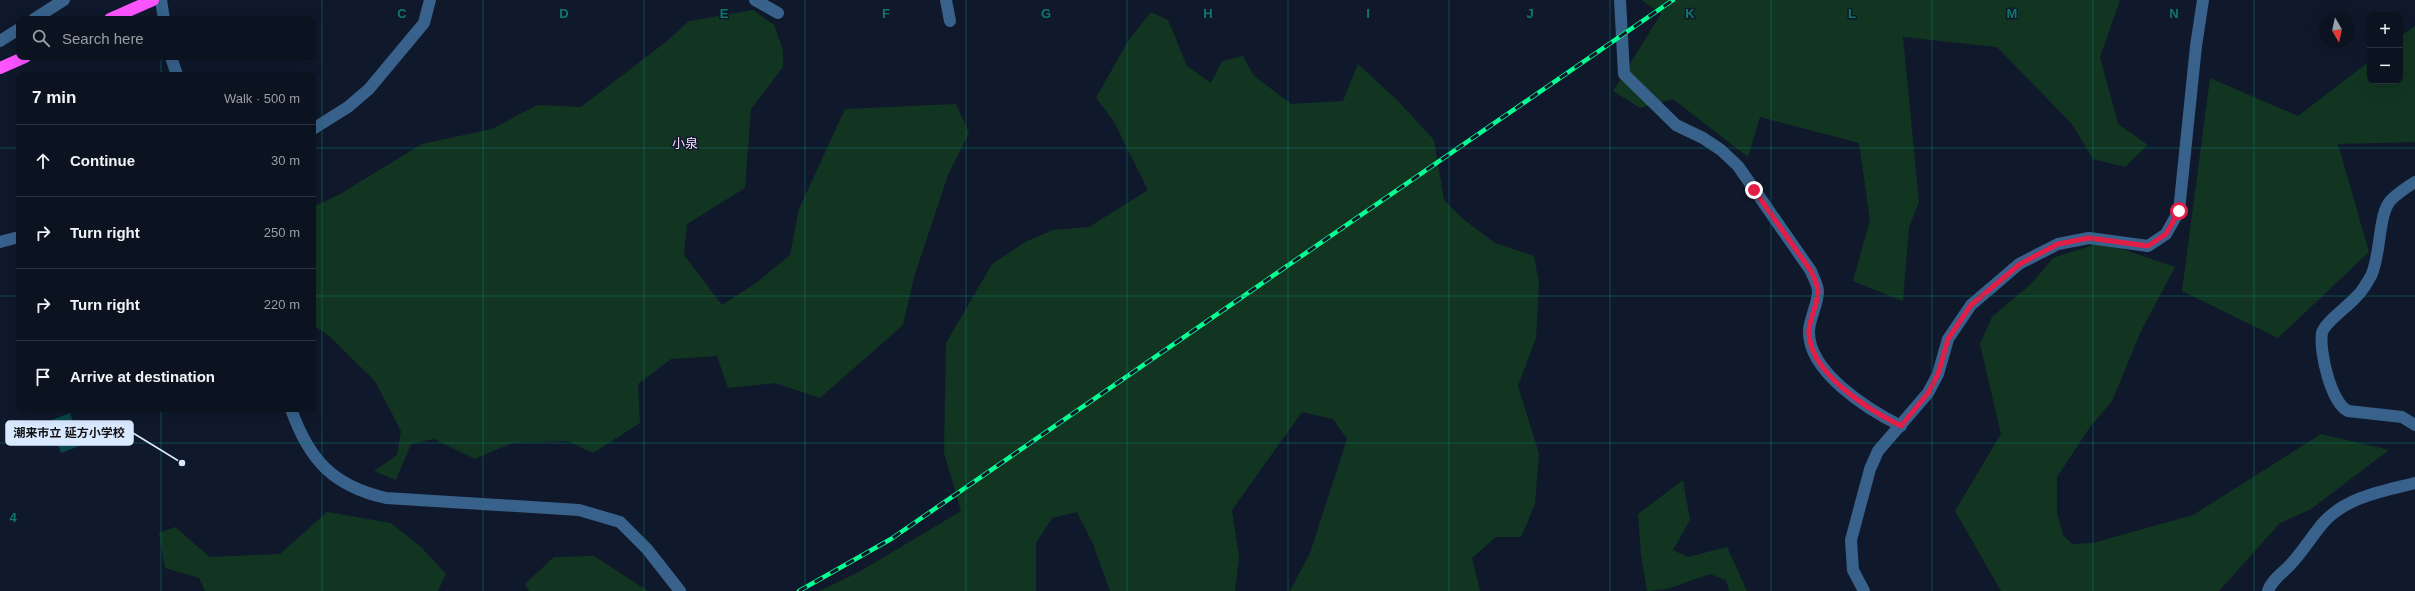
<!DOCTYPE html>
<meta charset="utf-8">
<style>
body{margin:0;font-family:Arial,"Noto Sans JP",sans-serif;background:#141c29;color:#f1f3f6}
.controls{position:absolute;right:12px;top:12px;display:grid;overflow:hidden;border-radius:8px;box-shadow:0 4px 16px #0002}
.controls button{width:36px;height:36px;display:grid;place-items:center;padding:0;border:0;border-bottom:1px solid #2b323e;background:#0b1320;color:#f1f3f6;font:20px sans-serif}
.compass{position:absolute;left:2319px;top:12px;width:36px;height:36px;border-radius:50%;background:#0b1320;box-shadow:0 4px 16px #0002;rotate:171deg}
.stop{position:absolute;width:12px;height:12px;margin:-9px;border:3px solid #e11d48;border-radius:50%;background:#fff}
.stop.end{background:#e11d48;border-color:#fff;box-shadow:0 1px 4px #0008}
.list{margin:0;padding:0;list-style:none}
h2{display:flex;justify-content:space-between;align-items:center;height:52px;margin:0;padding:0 16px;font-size:17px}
h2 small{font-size:13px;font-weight:400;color:#9a9ea5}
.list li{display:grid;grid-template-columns:26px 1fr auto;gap:12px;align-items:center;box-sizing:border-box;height:72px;padding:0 16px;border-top:1px solid #2b323e}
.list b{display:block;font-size:15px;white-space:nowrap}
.list em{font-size:13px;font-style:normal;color:#9a9ea5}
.icon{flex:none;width:22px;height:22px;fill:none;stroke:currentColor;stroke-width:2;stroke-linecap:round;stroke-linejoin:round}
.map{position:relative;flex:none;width:2415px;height:591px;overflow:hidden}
.search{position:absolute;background:#0b1320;box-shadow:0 4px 16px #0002;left:16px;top:16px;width:300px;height:44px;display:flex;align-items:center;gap:10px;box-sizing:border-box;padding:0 14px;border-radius:8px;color:#9a9ea5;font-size:15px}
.panel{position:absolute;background:#0b1320;box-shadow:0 4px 16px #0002;left:16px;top:72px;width:300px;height:340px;border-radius:8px}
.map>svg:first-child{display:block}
</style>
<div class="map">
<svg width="2415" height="591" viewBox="0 0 2415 591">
<rect width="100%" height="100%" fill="#0f192b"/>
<g fill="#123521">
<path d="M1642,0H2120L2100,57L2118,124L2148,145L2125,167L2093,159L2072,124L1997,47L1903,37L1919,202L1909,227L1903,301L1853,281L1870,220L1859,143L1760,117L1748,157L1673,99L1640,108L1613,91L1661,14Z"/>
<path d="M753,10L774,25L783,50V67L751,109L745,188L687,224L684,255L722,305L756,283L790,255L799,209L845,109L956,104L969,133L948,175L914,277L903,325L820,398L775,383L728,388L717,356L671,359L638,384L640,423L593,453L567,441L512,443L475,459L434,439L411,444L396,480L374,471L397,455L401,431L375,381L329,336L313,325V207L340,194L422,144L492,129L537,105L581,107L667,41L689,21Z"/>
<path d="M1151,12L1168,20L1187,66L1211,83L1222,61L1243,56L1254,76L1291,104L1343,101L1358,64L1397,100L1434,140L1444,200L1463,219L1495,243L1534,256L1539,284L1536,338L1518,386L1539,454L1535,504L1521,537H1496L1472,558L1480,591H1290L1310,553L1347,439L1333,419L1302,412L1232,510L1239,558L1235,591H1110L1093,544L1077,512L1052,518L1036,543V591H819L859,572L961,511L944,453L946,343L992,264L1027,241L1053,230L1089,227L1148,190L1113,120L1096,98L1128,41Z"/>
<path d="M2415,26V142L2338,144L2369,252L2278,338L2182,291L2210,78L2298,116L2370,61V81H2400V37Z"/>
<path d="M2102,242L2175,267L2141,331L2112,401L2090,427L2057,477V512L2063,535L2072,544L2093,543L2193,515L2321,434L2389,450L2311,509L2280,523L2219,591H2001L1955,511L2001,434L1980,344L1992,317L2033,282L2053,258Z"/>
<path d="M1683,480L1690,520L1673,550L1688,557L1727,547L1747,591H1729L1726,580L1710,574L1667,589L1647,591L1641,554L1638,514Z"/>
<path d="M327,512L391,523L421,547L446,574L438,591H205L199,578L165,568L159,533L175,527L210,557L280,554Z"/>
<path d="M594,556L648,591H529L525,584L554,557Z"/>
</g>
<path fill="#08454c" d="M70,413L82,445L61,453L49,421Z"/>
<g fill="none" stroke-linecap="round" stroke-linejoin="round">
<g stroke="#38628c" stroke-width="12">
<path d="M161,0L164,19"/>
<path d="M755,0L778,13"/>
<path d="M946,0L950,21"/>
<path d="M1620,0L1624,74L1676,125L1703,138L1721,150L1738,166L1811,271C1813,277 1818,285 1818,291C1818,304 1810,317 1809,330C1807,372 1869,410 1901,426"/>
<path d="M34,19L64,0"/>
<path d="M0,41L19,29"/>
<path d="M171,57L177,75"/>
<path d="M313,129L348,107L369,89L424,23L430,0"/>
<path d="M2415,182C2407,187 2398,193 2391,200C2378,213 2381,256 2371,276C2367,282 2363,291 2357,296C2350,305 2324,323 2322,333C2319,351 2331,403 2348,411L2402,417L2415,425"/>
<path d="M0,242L19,237"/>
<path d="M291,409C309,460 333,486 386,498L579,510L620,522L647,549L680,591"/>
<path d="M1864,591L1853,570L1851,540L1870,469L1878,451L1928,393L1938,374L1948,339L1971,305L2019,264L2058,244L2089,238L2148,246L2166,234L2179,211L2196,46L2203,0"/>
<path d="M2268,591C2272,579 2283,573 2291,564C2303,551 2312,536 2323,523C2346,497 2383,491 2415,483"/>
</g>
<g stroke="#fd54ff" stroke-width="12">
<path d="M110,19L153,0"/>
<path d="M0,68L25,57"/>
</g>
<g stroke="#05ff93" stroke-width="4.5">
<path id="rail" d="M799,591L891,539L1673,0"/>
</g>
<use href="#rail" stroke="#0f192b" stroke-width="3" stroke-dasharray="9" stroke-linecap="butt"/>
</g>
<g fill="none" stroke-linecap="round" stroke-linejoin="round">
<path stroke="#e11d48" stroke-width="5" d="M1754,190L1811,271C1813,277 1818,284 1818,291C1818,304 1810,317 1809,330C1807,372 1869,410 1901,426L1928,393L1938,374L1948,339L1971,305L2020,264L2058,244L2089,238L2148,246L2166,234L2179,211"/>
</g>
<path fill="none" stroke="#0f766e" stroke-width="1" stroke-opacity="0.55" d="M161,0V19M322,0V591M483,0V591M644,0V591M805,0V591M966,0V591M1127,0V591M1288,0V591M1449,0V591M1610,0V591M1771,0V591M1932,0V591M2093,0V591M2254,0V591M161,57V75M0,148H19M313,148H2415M0,296H19M313,296H2415M161,409V591M0,443H2415"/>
<g text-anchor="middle" stroke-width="3" stroke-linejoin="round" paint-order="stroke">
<g font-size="13" fill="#f9dbff" stroke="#0f192b">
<text x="685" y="148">小泉</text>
</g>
</g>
<g font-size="13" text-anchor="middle" font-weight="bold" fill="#0f766e" stroke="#0f192b" stroke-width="3" stroke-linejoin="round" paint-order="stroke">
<text x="402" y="18">C</text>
<text x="564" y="18">D</text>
<text x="724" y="18">E</text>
<text x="886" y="18">F</text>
<text x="1046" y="18">G</text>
<text x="1208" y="18">H</text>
<text x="1368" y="18">I</text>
<text x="1530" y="18">J</text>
<text x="1690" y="18">K</text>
<text x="1852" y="18">L</text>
<text x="2012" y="18">M</text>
<text x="2174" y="18">N</text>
<text x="13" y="522">4</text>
</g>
<path fill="none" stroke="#d9e9ff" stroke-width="1.5" d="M182 463L133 433"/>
<circle fill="#d9e9ff" stroke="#0f192b" stroke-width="1.5" cx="182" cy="463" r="4"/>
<rect fill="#d9e9ff" stroke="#d9e9ff" stroke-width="1.5" x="6" y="421" width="127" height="24" rx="4"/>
<g font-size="12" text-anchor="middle" font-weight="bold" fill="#111">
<text x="69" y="437">潮来市立 延方小学校</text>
</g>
</svg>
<div class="controls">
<button>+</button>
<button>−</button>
</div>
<svg class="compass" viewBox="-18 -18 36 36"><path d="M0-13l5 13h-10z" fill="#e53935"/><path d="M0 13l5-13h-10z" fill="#9a9ea5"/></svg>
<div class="stop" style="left:2179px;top:211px"></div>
<div class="stop end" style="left:1754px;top:190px"></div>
<div class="search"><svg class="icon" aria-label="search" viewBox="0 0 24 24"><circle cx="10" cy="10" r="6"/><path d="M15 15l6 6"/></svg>Search here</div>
<section class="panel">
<h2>7 min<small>Walk · 500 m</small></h2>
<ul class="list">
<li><svg class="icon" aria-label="ahead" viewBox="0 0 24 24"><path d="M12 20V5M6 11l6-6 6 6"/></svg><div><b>Continue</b></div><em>30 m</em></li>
<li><svg class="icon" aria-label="right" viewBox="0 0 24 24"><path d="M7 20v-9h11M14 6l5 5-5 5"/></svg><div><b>Turn right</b></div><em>250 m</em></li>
<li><svg class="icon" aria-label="right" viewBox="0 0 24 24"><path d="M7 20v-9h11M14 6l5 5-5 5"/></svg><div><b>Turn right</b></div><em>220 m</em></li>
<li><svg class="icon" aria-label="arrive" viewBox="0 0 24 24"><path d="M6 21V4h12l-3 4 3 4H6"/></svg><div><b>Arrive at destination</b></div></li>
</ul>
</section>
</div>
